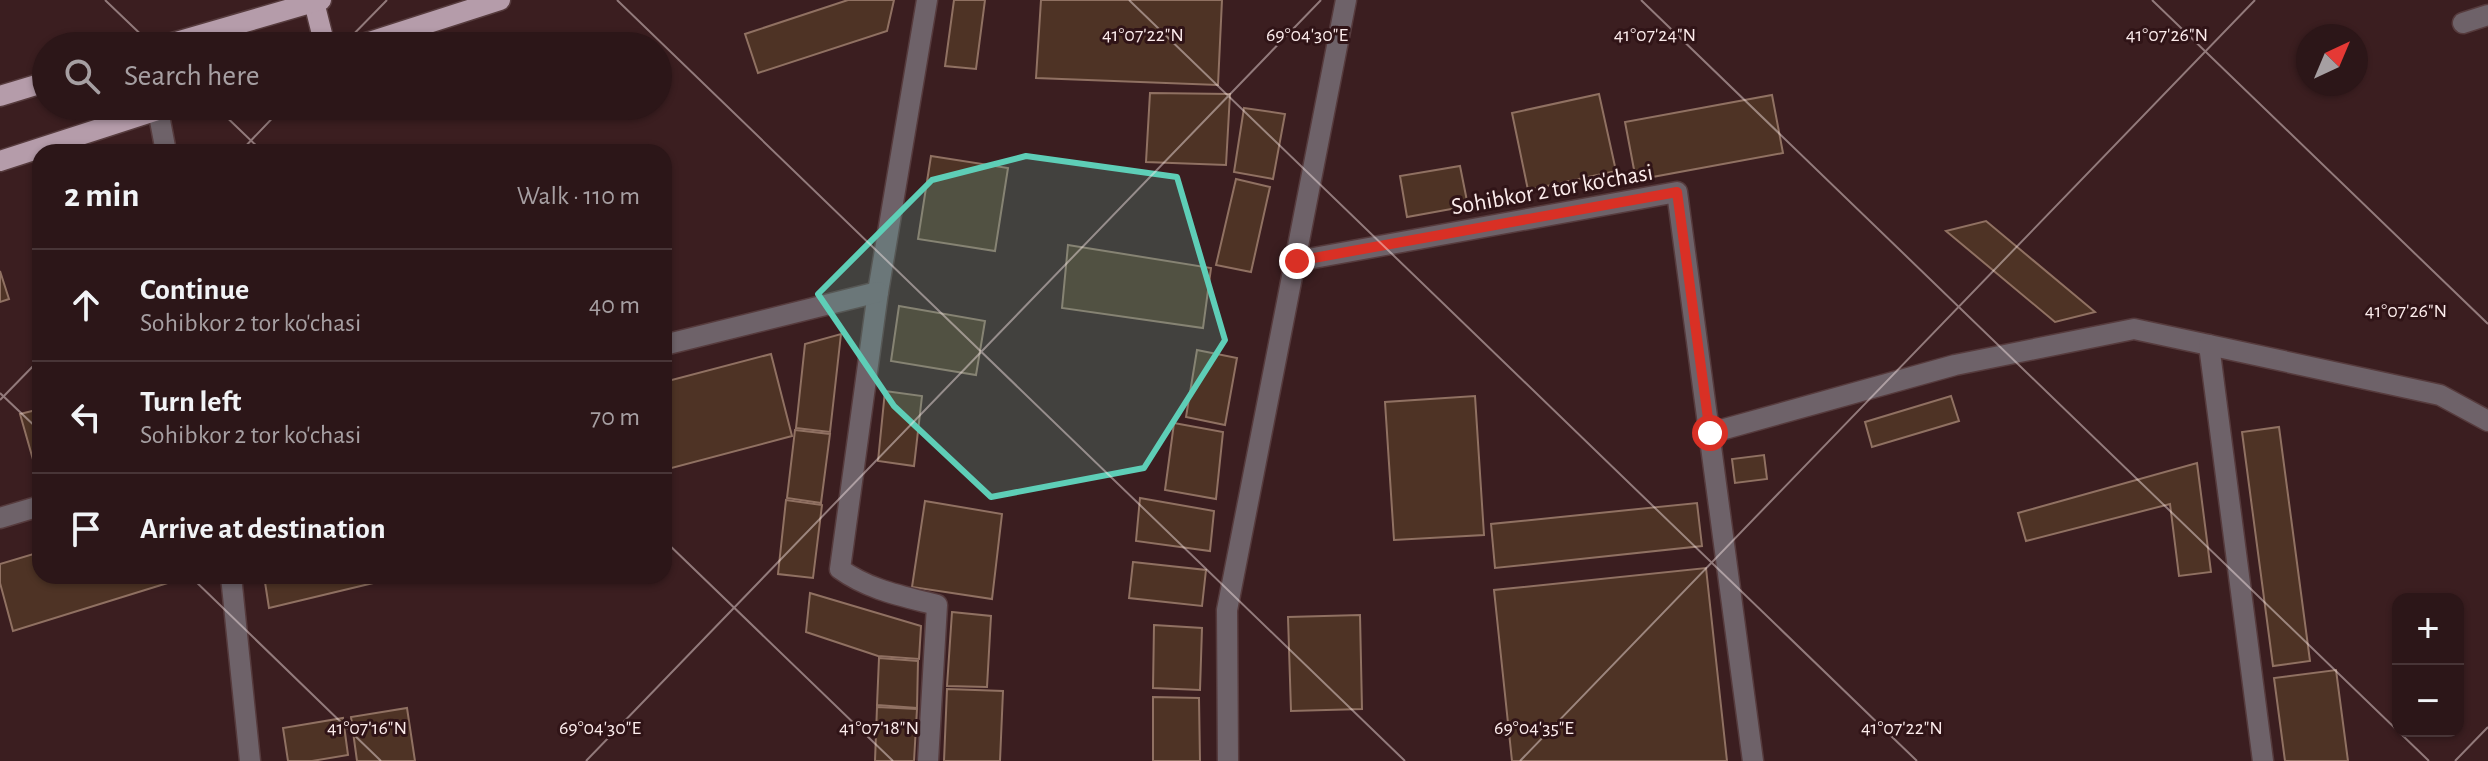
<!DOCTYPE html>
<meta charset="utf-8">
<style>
body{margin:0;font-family:"Alegreya Sans",sans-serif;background:#382325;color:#f1f3f6}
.controls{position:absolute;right:24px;bottom:24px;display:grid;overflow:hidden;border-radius:16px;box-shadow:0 2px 6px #0004}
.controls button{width:72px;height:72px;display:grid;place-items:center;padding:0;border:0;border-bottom:2px solid #483537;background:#2c1618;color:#f1f3f6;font:40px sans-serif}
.compass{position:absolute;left:2296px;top:24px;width:72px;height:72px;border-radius:50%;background:#2c1618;box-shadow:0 2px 6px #0004;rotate:44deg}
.stop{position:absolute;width:24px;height:24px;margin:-18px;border:6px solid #d93025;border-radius:50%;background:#fff}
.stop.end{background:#d93025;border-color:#fff;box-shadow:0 2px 8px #0008}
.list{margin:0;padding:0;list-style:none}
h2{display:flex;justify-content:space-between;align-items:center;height:104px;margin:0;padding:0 32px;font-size:34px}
h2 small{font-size:26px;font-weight:400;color:#a69fa2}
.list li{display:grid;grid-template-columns:52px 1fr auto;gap:24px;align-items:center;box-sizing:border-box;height:112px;padding:0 32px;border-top:2px solid #483537}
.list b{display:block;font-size:30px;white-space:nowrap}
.list p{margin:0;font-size:26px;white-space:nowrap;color:#a69fa2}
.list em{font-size:26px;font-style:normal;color:#a69fa2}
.icon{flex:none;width:44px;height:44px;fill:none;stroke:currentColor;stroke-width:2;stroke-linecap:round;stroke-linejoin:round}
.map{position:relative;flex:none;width:2488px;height:761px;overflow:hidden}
.search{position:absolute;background:#2c1618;box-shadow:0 2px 6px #0004;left:32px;top:32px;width:640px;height:88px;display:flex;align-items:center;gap:20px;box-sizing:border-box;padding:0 28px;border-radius:44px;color:#a69fa2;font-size:30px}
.panel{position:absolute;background:#2c1618;box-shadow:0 2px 6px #0004;left:32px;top:144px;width:640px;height:440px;border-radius:24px}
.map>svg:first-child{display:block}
</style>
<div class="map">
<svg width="2488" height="761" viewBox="0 0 2488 761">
<rect width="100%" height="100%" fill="#3b1e20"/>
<g fill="#4e3325" stroke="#907162" stroke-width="2">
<path d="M848,0H894L887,31L758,73L745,34Z"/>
<path d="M954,0H985L976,69L945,66Z"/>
<path d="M1041,0H1222L1218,85L1036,78Z"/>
<path d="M1150,93L1230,94L1226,165L1146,162Z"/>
<path d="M1599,94L1616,171L1528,190L1512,113Z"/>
<path d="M1772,95L1783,153L1636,180L1625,122Z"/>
<path d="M1244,108L1285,114L1273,179L1234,172Z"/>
<path d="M931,156L1008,168L995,251L918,239Z"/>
<path d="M1460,166L1468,206L1407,217L1400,176Z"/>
<path d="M1236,179L1270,187L1251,272L1216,265Z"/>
<path d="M1986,221L2095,312L2055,322L1946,231Z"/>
<path d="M1068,245L1211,268L1203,328L1062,308Z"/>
<path d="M0,271L9,299L0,302Z"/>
<path d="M899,306L985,321L976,375L891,361Z"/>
<path d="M841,334L830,432L796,428L805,344Z"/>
<path d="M1197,350L1237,358L1225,425L1186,417Z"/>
<path d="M771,354L792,436L664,470V382Z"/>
<path d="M885,391L922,396L914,466L878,461Z"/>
<path d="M1475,396L1484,535L1394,540L1385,402Z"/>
<path d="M1951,396L1959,421L1872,447L1865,422Z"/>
<path d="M40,409V477H38L20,414Z"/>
<path d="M1174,423L1223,432L1216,499L1165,490Z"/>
<path d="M2279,427L2310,661L2273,666L2242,432Z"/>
<path d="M795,430L830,434L821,503L787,498Z"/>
<path d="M1764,455L1767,479L1735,483L1732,459Z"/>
<path d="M2197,463L2211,572L2179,576L2170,504L2026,541L2018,513Z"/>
<path d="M1140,498L1214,511L1210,551L1136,541Z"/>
<path d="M786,500L822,505L813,578L778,574Z"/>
<path d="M925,501L1002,514L992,599L912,587Z"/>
<path d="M1697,503L1702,546L1495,568L1491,524Z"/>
<path d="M40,552V576L187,577L13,631L0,583V564Z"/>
<path d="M1133,562L1206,570L1202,606L1129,598Z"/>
<path d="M1706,568L1727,761H1512L1494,590Z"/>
<path d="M264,576H389L390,579L269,608Z"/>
<path d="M810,593L921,626L919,659L878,656L806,632Z"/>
<path d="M952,612L991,616L987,687L947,686Z"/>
<path d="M1360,615L1362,709L1291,711L1288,617Z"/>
<path d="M1154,625L1202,628L1200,690L1153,688Z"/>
<path d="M879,658L918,661L917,708L877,705Z"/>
<path d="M2336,670L2348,761H2285L2274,678Z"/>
<path d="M947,689L1003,691L1000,761H944Z"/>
<path d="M1153,697L1199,698L1200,761H1153Z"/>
<path d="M877,707L917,709L914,761H875Z"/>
<path d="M407,708L415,761H357L351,717Z"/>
<path d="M343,718L348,755L312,761H288L283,728Z"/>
</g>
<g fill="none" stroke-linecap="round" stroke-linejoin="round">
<g stroke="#563b3d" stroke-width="23">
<g id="minor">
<path d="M927,0L878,292L840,569C869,590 902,596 937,605L928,761"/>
<path d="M2463,23L2488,15"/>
<path d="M158,110L166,152"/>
<path d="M1297,261L1677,192L1753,761"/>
<path d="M664,345L878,292"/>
<path d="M1710,433L1955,365L2134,329L2209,345"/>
<path d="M0,518L40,506"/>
<path d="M231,576L250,761"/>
<path d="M1228,761L1227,610L1346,0"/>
<path d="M2263,761L2209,345L2440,395L2488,421"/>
</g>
</g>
<g stroke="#563b3d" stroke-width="23">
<g id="major">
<path d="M314,2L325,46"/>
<path d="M162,46L321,0"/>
<path d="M357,46L500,0"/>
<path d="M0,96L46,82"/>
<path d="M0,161L170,106"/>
</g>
</g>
<use href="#minor" stroke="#6e6269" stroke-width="20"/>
<use href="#major" stroke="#b59caa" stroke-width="20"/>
</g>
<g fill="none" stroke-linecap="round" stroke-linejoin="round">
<path stroke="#d93025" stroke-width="10" d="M1297,261L1677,192L1710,433"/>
</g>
<path fill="#5eceb7" fill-opacity="0.2" stroke="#5eceb7" stroke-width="6" stroke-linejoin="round" d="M1026,156L1177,177L1225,340L1144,468L991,497L894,406L818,294L932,180Z"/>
<path fill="none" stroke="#fcecec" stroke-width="2" stroke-opacity="0.45" d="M105,0L153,46M617,0L1405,761M1129,0L1917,761M1641,0L2429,761M2152,0L2488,324M342,46L387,0M215,106L263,152M240,152L284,106M0,393L40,431M0,400L40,359M664,540L893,761M190,576L381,761M586,761L1321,0M1520,761L2255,0M2455,761L2488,727"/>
<g text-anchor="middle" stroke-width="6" stroke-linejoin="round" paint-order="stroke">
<g font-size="24" fill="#fcecec" stroke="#301417">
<text transform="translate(1552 189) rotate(-10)" y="8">Sohibkor 2 tor ko'chasi</text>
</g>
</g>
<g font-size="20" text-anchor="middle" fill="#fcecec" stroke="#301417" stroke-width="6" stroke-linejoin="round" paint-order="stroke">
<text x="1143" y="41">41°07'22"N</text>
<text x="1655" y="41">41°07'24"N</text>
<text x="2167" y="41">41°07'26"N</text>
<text x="1307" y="41">69°04'30"E</text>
<text x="2406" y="317">41°07'26"N</text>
<text x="600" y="734">69°04'30"E</text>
<text x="1534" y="734">69°04'35"E</text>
<text x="367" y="734">41°07'16"N</text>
<text x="879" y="734">41°07'18"N</text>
<text x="1902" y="734">41°07'22"N</text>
</g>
</svg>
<div class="controls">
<button>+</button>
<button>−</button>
</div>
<svg class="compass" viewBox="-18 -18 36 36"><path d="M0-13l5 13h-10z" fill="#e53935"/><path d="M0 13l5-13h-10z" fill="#a69fa2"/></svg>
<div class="stop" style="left:1710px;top:433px"></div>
<div class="stop end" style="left:1297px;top:261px"></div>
<div class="search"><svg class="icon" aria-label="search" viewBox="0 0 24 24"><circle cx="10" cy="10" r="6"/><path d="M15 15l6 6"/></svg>Search here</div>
<section class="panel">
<h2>2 min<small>Walk · 110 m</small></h2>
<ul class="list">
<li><svg class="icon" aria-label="ahead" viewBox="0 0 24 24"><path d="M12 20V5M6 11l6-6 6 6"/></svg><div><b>Continue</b><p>Sohibkor 2 tor ko'chasi</p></div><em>40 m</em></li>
<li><svg class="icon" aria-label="left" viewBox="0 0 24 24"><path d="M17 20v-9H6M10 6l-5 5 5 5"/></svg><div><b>Turn left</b><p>Sohibkor 2 tor ko'chasi</p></div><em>70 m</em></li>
<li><svg class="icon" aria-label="arrive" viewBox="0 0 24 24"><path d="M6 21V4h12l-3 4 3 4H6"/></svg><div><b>Arrive at destination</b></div></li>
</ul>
</section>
</div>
